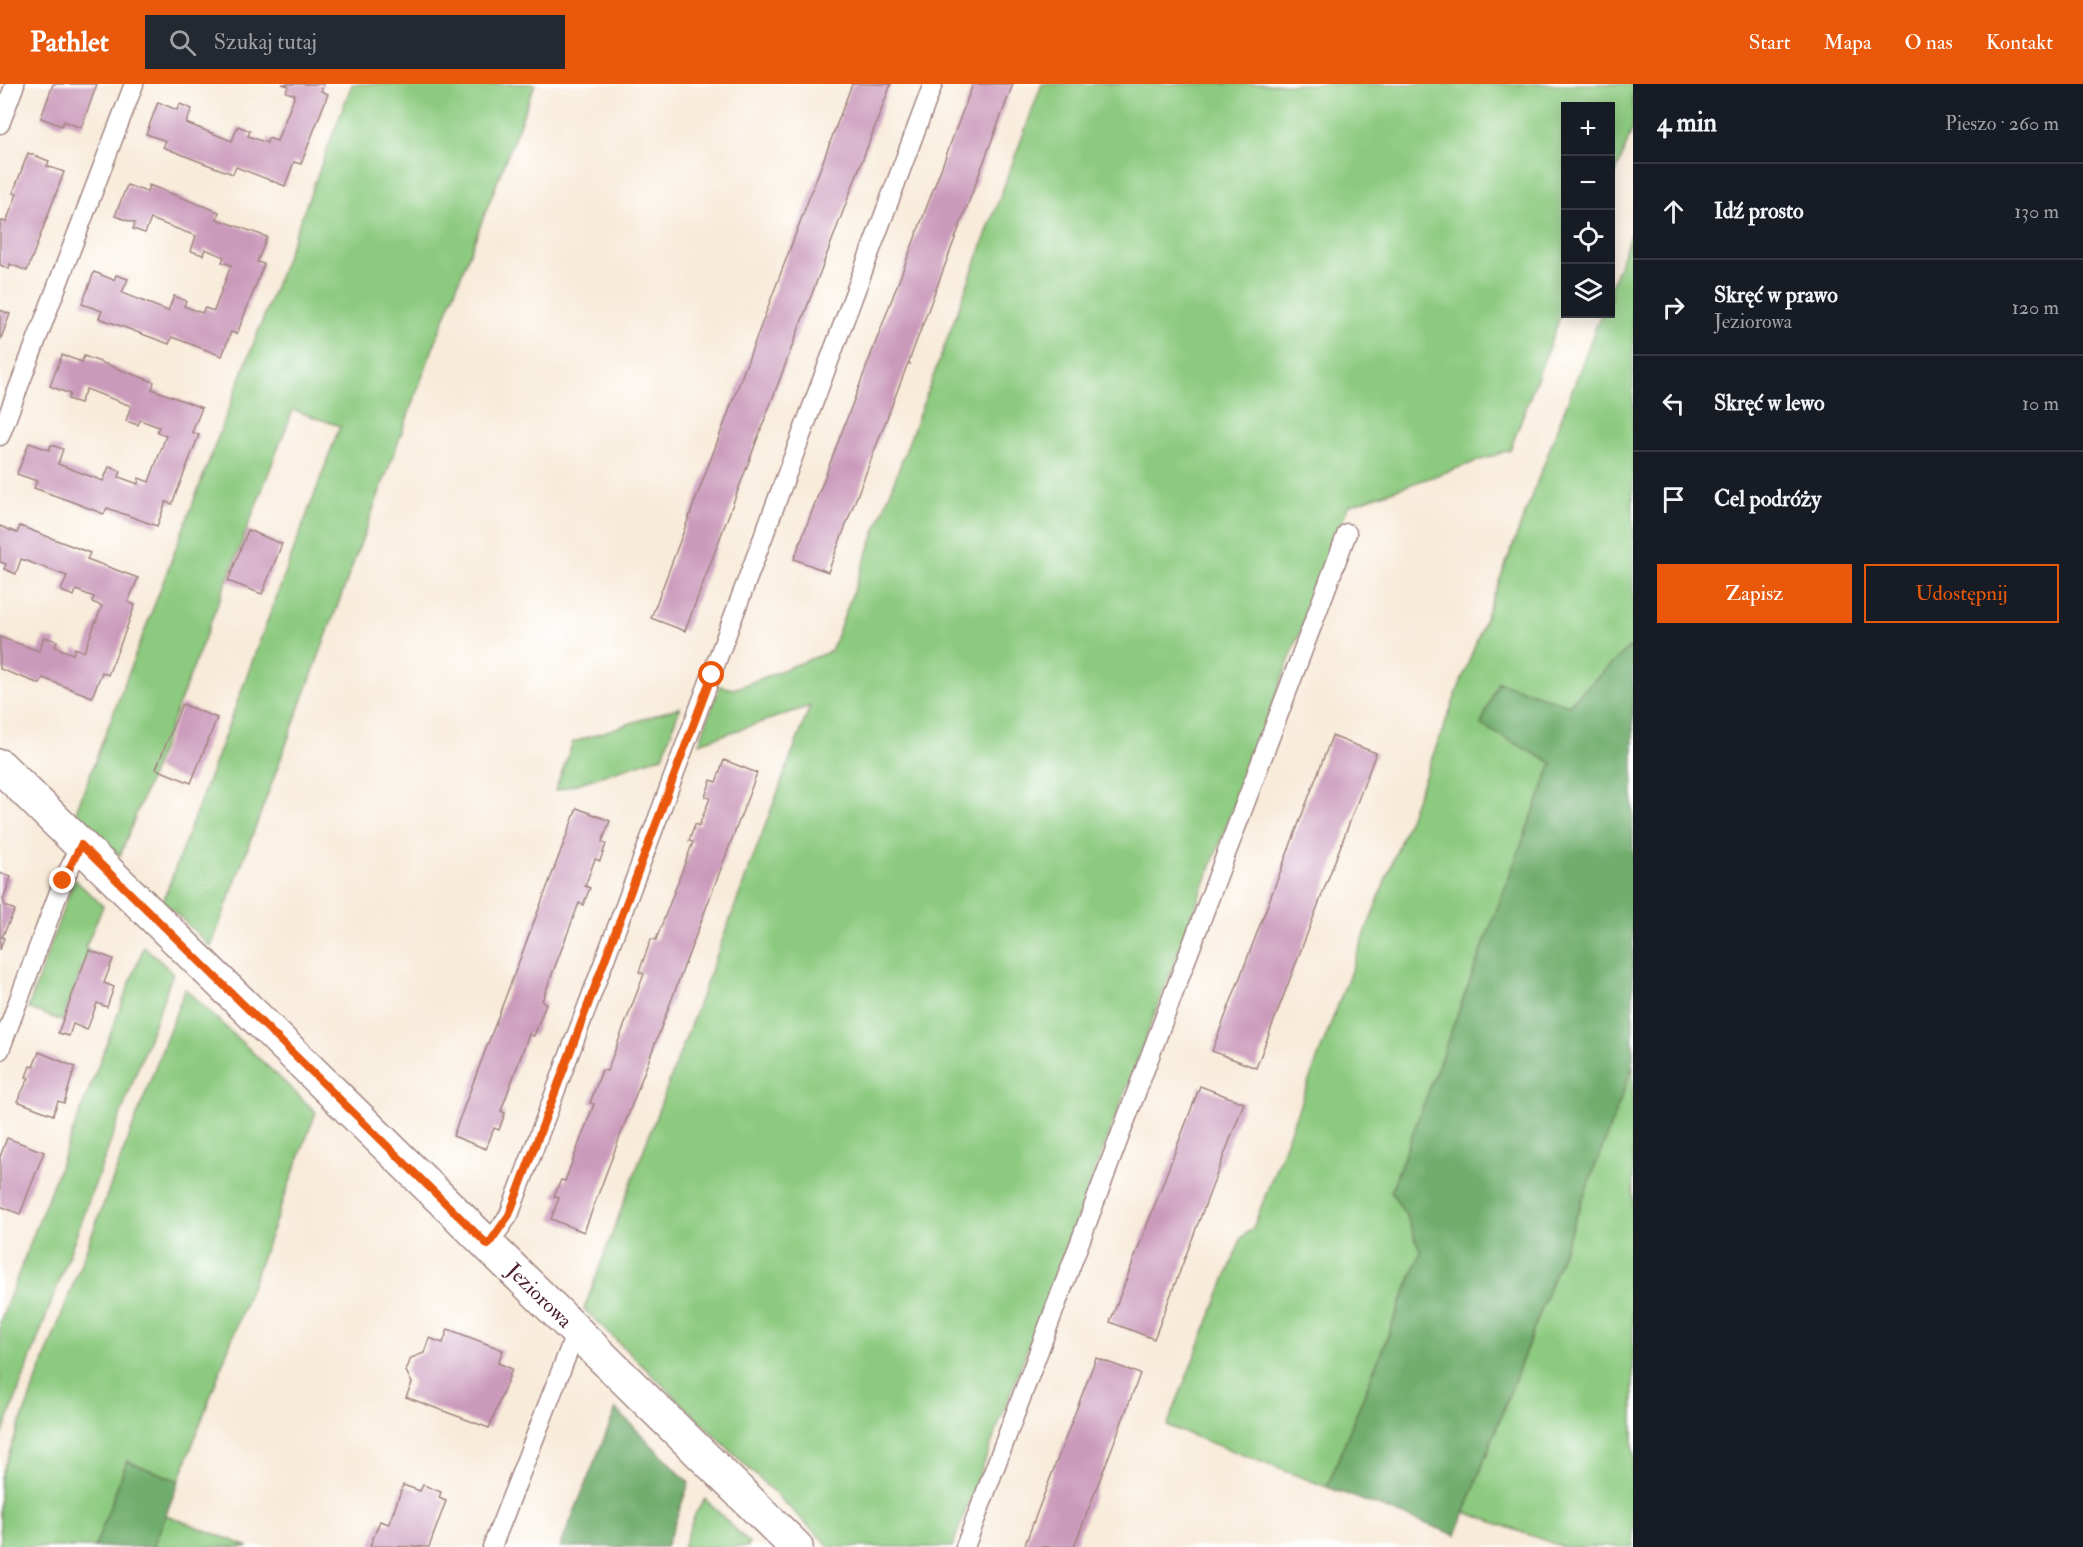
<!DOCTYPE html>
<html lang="pl">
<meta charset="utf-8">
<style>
body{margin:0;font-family:"IM FELL Double Pica",serif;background:#242831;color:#f1f3f6}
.controls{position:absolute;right:18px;top:18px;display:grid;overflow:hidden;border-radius:0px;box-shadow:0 3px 15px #0003}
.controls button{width:54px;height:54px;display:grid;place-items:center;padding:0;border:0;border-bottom:2px solid #363941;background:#171b24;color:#f1f3f6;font:30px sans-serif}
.stop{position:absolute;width:18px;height:18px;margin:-14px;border:4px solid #ea580c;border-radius:50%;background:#fff}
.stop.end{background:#ea580c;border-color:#fff;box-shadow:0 2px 6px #0008}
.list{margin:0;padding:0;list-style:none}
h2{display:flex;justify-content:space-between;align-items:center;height:78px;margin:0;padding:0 24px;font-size:26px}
h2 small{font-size:20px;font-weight:400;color:#9ea1a6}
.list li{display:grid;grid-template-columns:39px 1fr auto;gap:18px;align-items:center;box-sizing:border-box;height:96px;padding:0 24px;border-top:2px solid #363941}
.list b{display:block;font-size:22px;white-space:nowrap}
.list p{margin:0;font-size:20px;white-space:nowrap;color:#9ea1a6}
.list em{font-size:20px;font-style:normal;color:#9ea1a6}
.actions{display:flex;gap:12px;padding:18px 24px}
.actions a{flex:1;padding:14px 0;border:2px solid #ea580c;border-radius:0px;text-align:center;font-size:21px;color:#ea580c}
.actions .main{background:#ea580c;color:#fff}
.icon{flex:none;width:33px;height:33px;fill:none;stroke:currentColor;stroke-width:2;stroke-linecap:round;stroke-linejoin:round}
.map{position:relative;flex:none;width:1633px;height:1463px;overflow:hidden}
header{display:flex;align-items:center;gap:36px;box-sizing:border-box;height:84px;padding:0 30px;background:#ea580c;color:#fff}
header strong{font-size:28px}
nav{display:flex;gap:33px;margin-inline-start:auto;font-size:21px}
.search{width:420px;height:54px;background:#242831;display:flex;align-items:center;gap:15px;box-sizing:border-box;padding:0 21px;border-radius:0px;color:#9ea1a6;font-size:22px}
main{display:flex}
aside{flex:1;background:#171b24}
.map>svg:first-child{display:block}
</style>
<header>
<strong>Pathlet</strong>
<div class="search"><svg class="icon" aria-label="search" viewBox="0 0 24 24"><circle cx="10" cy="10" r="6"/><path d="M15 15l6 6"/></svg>Szukaj tutaj</div>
<nav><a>Start</a><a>Mapa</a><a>O nas</a><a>Kontakt</a></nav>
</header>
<main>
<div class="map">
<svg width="1633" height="1463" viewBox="0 0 1633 1463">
<rect width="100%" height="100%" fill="#fff"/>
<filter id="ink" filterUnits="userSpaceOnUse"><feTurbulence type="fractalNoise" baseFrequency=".0167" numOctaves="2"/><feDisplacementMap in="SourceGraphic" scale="12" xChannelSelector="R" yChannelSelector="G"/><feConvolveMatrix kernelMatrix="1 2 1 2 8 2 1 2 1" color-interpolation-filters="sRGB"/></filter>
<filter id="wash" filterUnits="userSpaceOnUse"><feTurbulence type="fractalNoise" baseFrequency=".008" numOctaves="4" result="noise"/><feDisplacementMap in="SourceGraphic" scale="24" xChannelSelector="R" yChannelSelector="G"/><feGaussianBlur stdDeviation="1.35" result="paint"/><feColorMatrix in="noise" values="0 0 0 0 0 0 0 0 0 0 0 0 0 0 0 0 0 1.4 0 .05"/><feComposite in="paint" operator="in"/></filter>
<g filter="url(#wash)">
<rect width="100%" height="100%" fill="#f8ebd9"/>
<g fill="#8cca7f" stroke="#6b7455" stroke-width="1.5">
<path d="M352,0H535L433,264L211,863L163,817L340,342L293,326L120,772L75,730Z"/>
<path d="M1042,0H1633V43L1611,102L1610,22H1566L1565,220L1510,366L1348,422L952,1463H830L584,1225L810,622L699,659L720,602L734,605L831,567Z"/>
<path d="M1633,144V562L1626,566L1568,621L1498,598L1481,641L1552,679L1391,1107L1407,1133L1421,1168L1327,1403L1167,1342L1242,1153L1253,1144L1601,230H1610L1611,203Z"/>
<path d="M680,623L663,672L555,707L573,658Z"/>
<path d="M74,795L103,822L85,864L89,866L62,937L28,924Z"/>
<path d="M144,862L173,889L0,1357V1238Z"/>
<path d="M185,905L316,1028L179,1397L127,1377L95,1463H0V1393Z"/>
<path d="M1633,982V1463H1563L1465,1428Z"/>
<path d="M705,1415L749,1459L748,1463H683L695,1430Z"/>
<path d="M166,1431L249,1463H153Z"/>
</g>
<g fill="#71ae6e" stroke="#5e664c" stroke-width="1.5">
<path d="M1633,562V982L1456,1451L1327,1403L1421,1169L1407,1133L1391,1107L1552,679L1481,641L1498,598L1569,621L1626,566Z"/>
<path d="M616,1325L689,1399L666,1463H560Z"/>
<path d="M127,1377L179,1397L153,1463H95Z"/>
</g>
<g id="blocks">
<g fill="#ca9aba">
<path d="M53,0H97L81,44L64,37L62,42L41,34Z"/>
<path d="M282,0H324L321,7L328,10L301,80L294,78L285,102L236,83L233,90L198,77L163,63L166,57L146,50L158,18L177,26L180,20L192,25L186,39L232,57L238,42L250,47L248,52L267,59L268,54L277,57L295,11L286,8L288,2Z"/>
<path d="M852,0H891L685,547L651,534Z"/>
<path d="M973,0H1013L909,277L910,280L908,279L828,488L794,475Z"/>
<path d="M28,69L49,77L47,82L64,88L27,187L10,180L9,185L0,181V142L2,137L6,138L17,110L13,109Z"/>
<path d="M127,101L147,108L149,101L219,128L217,135L267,153L257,178L264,180L237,250L231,248L222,272L172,253L169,260L99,234L102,227L82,220L94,188L114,196L116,191L128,195L122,209L168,227L174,212L186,217L184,222L202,229L205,224L214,227L231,181L222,178L224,173L205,165L203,171L191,167L196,152L151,135L145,149L133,145L135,139L115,132Z"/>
<path d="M0,226L10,230L0,257Z"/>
<path d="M62,271L82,278L84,272L154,298L152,305L202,324L192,348L199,351L172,420L166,418L157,442L107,424L104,430L70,417L34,404L37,397L17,390L29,359L49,366L51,361L63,365L58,380L103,397L109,383L121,387L119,393L138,400L139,394L149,398L166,352L157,348L159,343L140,336L138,341L126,337L131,322L86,305L80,319L68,315L70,310L50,302Z"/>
<path d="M0,442L17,449L20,442L90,469L87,475L138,494L128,518L135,521L122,556L108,591L102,588L92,613L43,594L40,600L0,585V553L39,567L44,553L57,557L55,563L73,570L75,564L84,568L102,522L92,518L94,513L76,506L74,512L61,507L67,492L21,475L16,490L4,485L6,480L0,478Z"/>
<path d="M248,446L282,460L262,510L228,497Z"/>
<path d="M182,620L217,634L191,699L156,685Z"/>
<path d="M1332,652L1376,669L1256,984L1212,967Z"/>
<path d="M724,676L757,689L584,1148L551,1135L559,1114L554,1112L561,1096L565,1097L594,1020L590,1019L602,986L607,987L644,890L639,888L651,855L656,856L693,758L689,757L695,740L699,742L710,714L705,713L711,696L716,698Z"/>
<path d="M577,724L610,737L602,758L606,760L600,777L595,775L585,802L590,804L583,821L579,819L542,917L546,919L534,952L529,950L501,1027L505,1029L499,1046L494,1044L486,1065L453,1052Z"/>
<path d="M0,789L11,793L3,815L5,822L15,826L2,853L4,854L0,866Z"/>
<path d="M89,866L113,875L104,899L114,903L107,923L97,919L87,946L73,940L69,952L58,949Z"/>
<path d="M39,968L75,983L64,1019L58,1017L53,1031L17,1017L29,994L26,993L30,982L33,983Z"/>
<path d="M1200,1002L1244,1019L1154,1255L1110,1238Z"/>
<path d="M7,1054L44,1068L20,1130L0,1122V1073Z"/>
<path d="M448,1245L503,1266L498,1279L512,1285L489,1344L406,1313L412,1299L406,1287L411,1274L424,1269L429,1254L443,1259Z"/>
<path d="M1096,1274L1140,1290L1110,1369L1074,1463H1024Z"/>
<path d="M403,1401L420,1407L423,1401L441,1408L439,1414L446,1417L429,1463L370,1462L380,1437L389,1440Z"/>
</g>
</g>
</g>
<g filter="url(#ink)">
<use href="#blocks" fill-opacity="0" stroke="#a18582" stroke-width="1.5"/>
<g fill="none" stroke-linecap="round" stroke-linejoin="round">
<g stroke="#a18582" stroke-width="21">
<g id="lane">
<path d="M0,40L15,0"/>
<path d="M0,352L134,0"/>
<path d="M0,966L63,797L81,761"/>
<path d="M488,1161L509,1131L933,0"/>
<path d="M492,1463L576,1248"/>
<path d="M965,1463L1347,449"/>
</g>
</g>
<g stroke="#a18582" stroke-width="36">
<g id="street">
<path id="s1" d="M0,682L796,1463"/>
</g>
</g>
<use href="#lane" stroke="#fff" stroke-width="18"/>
<use href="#street" stroke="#fff" stroke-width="33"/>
</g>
</g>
<g fill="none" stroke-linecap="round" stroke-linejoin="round" filter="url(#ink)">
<path stroke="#ea580c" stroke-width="8" d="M63,797L81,761L488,1161L509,1131L712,591"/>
</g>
<g text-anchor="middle" stroke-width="6" stroke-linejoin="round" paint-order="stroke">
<g font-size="21" fill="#4a1f2b" stroke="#fff">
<text dy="7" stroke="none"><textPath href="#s1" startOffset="756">Jeziorowa</textPath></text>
</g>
</g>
</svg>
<div class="controls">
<button>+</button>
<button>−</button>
<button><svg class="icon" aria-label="locate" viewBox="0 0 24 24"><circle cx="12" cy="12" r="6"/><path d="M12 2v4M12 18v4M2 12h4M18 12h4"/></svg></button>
<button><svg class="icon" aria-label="layers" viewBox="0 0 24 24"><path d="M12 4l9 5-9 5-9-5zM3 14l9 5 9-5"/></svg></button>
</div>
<div class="stop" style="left:712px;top:591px"></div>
<div class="stop end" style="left:63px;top:797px"></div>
</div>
<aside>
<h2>4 min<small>Pieszo · 260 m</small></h2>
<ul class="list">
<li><svg class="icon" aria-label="ahead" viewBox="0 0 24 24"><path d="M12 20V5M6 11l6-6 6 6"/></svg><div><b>Idź prosto</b></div><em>130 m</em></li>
<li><svg class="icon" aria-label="right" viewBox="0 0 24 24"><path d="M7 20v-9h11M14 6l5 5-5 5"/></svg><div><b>Skręć w prawo</b><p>Jeziorowa</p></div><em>120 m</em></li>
<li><svg class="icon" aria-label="left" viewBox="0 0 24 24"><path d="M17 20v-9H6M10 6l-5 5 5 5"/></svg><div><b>Skręć w lewo</b></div><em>10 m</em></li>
<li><svg class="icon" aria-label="arrive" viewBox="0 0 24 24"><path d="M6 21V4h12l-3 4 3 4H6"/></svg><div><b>Cel podróży</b></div></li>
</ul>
<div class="actions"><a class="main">Zapisz</a><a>Udostępnij</a></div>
</aside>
</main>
